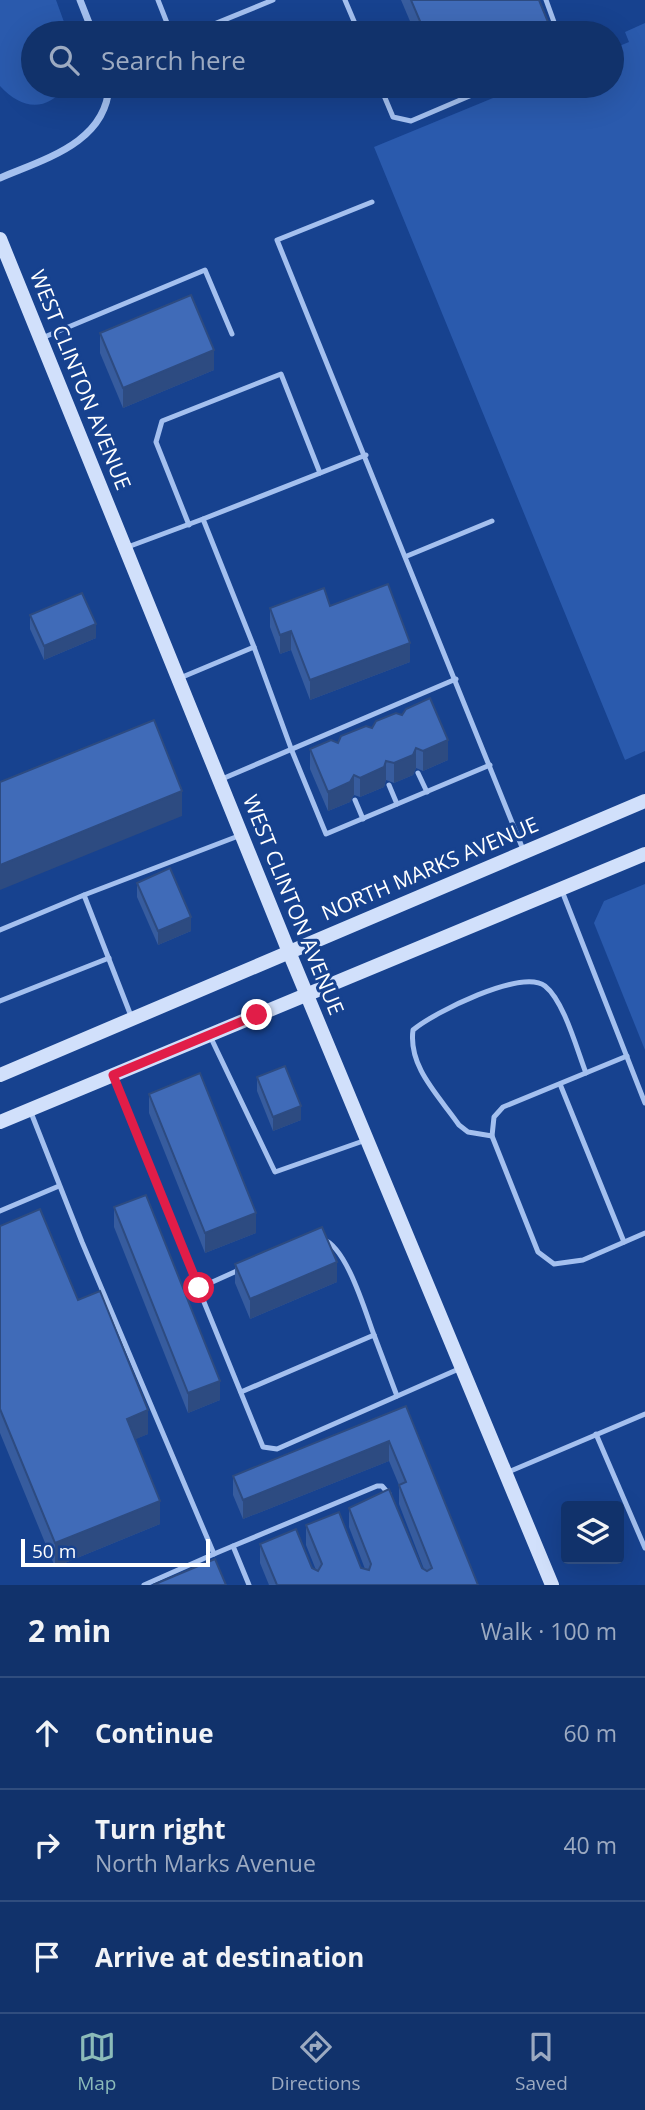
<!DOCTYPE html>
<meta charset="utf-8">
<style>
body{margin:0;font-family:"Open Sans",sans-serif;background:#1a3a71;color:#f1f3f6}
.controls{position:absolute;right:21px;bottom:21px;display:grid;overflow:hidden;border-radius:7px;box-shadow:0 7px 28px #0002}
.controls button{width:63px;height:63px;display:grid;place-items:center;padding:0;border:0;border-bottom:2px solid #304d7e;background:#11326b;color:#f1f3f6;font:35px sans-serif}
.scale{position:absolute;left:21px;bottom:18px;width:189px;box-sizing:border-box;padding-left:7px;border:4px solid #fff;border-top:0;font-size:19px;line-height:24px;white-space:nowrap;color:#fff;-webkit-text-stroke:5px #17428f;paint-order:stroke}
.stop{position:absolute;width:21px;height:21px;margin:-16px;border:5px solid #e11d48;border-radius:50%;background:#fff}
.stop.end{background:#e11d48;border-color:#fff;box-shadow:0 2px 7px #0008}
.list{margin:0;padding:0;list-style:none}
h2{display:flex;justify-content:space-between;align-items:center;height:91px;margin:0;padding:0 28px;font-size:30px}
h2 small{font-size:23px;font-weight:400;color:#9caac1}
.list li{display:grid;grid-template-columns:46px 1fr auto;gap:21px;align-items:center;box-sizing:border-box;height:112px;padding:0 28px;border-top:2px solid #304d7e}
.list b{display:block;font-size:26px;white-space:nowrap}
.list p{margin:0;font-size:23px;white-space:nowrap;color:#9caac1}
.list em{font-size:23px;font-style:normal;color:#9caac1}
.icon{flex:none;width:38px;height:38px;fill:none;stroke:currentColor;stroke-width:2;stroke-linecap:round;stroke-linejoin:round}
.map{position:relative;flex:none;width:645px;height:1585px;overflow:hidden}
.search{position:absolute;background:#11326b;box-shadow:0 7px 28px #0002;left:21px;right:21px;top:21px;height:77px;display:flex;align-items:center;gap:18px;box-sizing:border-box;padding:0 24px;border-radius:38px;color:#9caac1;font-size:26px}
.sheet{height:427px;background:#11326b}
nav{display:flex;justify-content:space-around;align-items:center;box-sizing:border-box;height:98px;border-top:2px solid #304d7e;background:#11326b;font-size:19px;color:#9caac1}
nav a{display:grid;justify-items:center;gap:4px}
nav .on{color:#8bbbb9}
.map>svg:first-child{display:block}
</style>
<div class="map">
<svg width="645" height="1585" viewBox="0 0 645 1585">
<rect width="100%" height="100%" fill="#17428f"/>
<g fill="#2a5aad">
<path d="M0,0H56L68,33H33V86H66C46,113 21,109 0,86Z"/>
<path d="M645,23V751L625,760L374,147L522,86H612V49L629,42L625,32Z"/>
<path d="M645,884V1050L594,923L604,901Z"/>
</g>
<g fill="none" stroke-linecap="round" stroke-linejoin="round">
<g stroke="#a4c0ef" stroke-width="5">
<path d="M158,0L171,33"/>
<path d="M345,0L359,33"/>
<path d="M546,0L558,33"/>
<path d="M192,33L273,0"/>
<path d="M380,86L393,117L411,121L493,86"/>
<path d="M372,202L277,240L524,852"/>
<path d="M42,338L205,270L232,334"/>
<path d="M203,519L366,455"/>
<path d="M189,525L156,442L162,421L281,374L320,473"/>
<path d="M125,548L203,519L254,647"/>
<path d="M407,556L492,521"/>
<path d="M180,678L254,647L292,751L326,834L490,765"/>
<path d="M418,773L427,792"/>
<path d="M222,779L456,679"/>
<path d="M389,785L397,804"/>
<path d="M355,800L363,819"/>
<path d="M562,891L645,1103"/>
<path d="M84,895L241,835"/>
<path d="M0,930L84,895L131,1016"/>
<path d="M0,1001L109,958"/>
<path d="M210,1036L275,1172L366,1140"/>
<path d="M627,1056L503,1107L494,1117L492,1136L538,1252L554,1264L583,1260L645,1233"/>
<path d="M112,1076L263,1447L277,1449L461,1368"/>
<path d="M560,1084L624,1242"/>
<path d="M30,1110L82,1242L214,1554L144,1585"/>
<path d="M492,1136L468,1132L459,1125C439,1096 408,1067 413,1030C433,1013 522,968 545,986C564,1001 577,1050 586,1073"/>
<path d="M0,1211L59,1186"/>
<path d="M323,1239C347,1248 365,1311 374,1335"/>
<path d="M199,1288L239,1270"/>
<path d="M241,1392L374,1335L397,1396"/>
<path d="M596,1434L645,1548"/>
<path d="M506,1473L645,1414"/>
<path d="M214,1554L233,1546"/>
<path d="M249,1585L233,1546L377,1486H382L389,1494"/>
</g>
<g stroke="#a4c0ef" stroke-width="7">
<path d="M80,0L93,33"/>
<path d="M0,178C44,159 106,143 109,86"/>
</g>
<g stroke="#d1e0fb" stroke-width="14">
<path d="M0,239L289,952L552,1585"/>
<path d="M0,1075L645,801"/>
<path d="M0,1122L645,854"/>
</g>
</g>
<g fill="#375c9e">
<path d="M401,0H539L548,33H415Z"/>
<path d="M100,333L214,370L123,408L100,353Z"/>
<path d="M330,606L410,662L310,700L291,650L280,654L270,627V608Z"/>
<path d="M30,615L96,638L44,660L30,629Z"/>
<path d="M402,715L448,760L423,771L416,768L413,775L394,783L386,780L384,787L360,797L354,795L350,802L328,811L310,769V749L338,743Z"/>
<path d="M137,883L191,931L158,945L137,897Z"/>
<path d="M257,1077L301,1120L273,1131L257,1091Z"/>
<path d="M149,1094L256,1233L205,1253L149,1113Z"/>
<path d="M114,1207L220,1400L188,1413L114,1227Z"/>
<path d="M0,1226L78,1300L148,1434L135,1439L160,1524L55,1567L0,1433Z"/>
<path d="M235,1264L337,1282L250,1319L235,1283Z"/>
<path d="M406,1406L478,1585H269L260,1563V1544L316,1570L306,1545V1525L361,1568L365,1569L349,1527V1508L424,1569L399,1504V1485L389,1461L243,1519L233,1495V1476Z"/>
</g>
<g fill="#2d4b81">
<path d="M548,22V33H520Z"/>
<path d="M439,86H454L439,92Z"/>
<path d="M214,350V370L123,408V388Z"/>
<path d="M96,624V638L44,660V646Z"/>
<path d="M291,631V650L280,654V635Z"/>
<path d="M410,643V662L310,700V680Z"/>
<path d="M448,740V760L423,771V751Z"/>
<path d="M416,748V768L413,775L394,783V763Z"/>
<path d="M386,761V780L384,787L360,797V778Z"/>
<path d="M354,775V795L350,802L328,811V792Z"/>
<path d="M182,791V816L0,890V865Z"/>
<path d="M191,917V931L158,945V931Z"/>
<path d="M301,1106V1120L273,1131V1117Z"/>
<path d="M256,1213V1233L205,1253V1233Z"/>
<path d="M337,1262V1282L250,1319V1299Z"/>
<path d="M220,1381V1400L188,1413V1393Z"/>
<path d="M148,1410V1434L127,1443V1419Z"/>
<path d="M389,1441V1461L243,1519V1500Z"/>
<path d="M160,1501V1524L55,1567V1543Z"/>
</g>
<g fill="#406bb8" stroke="#2d4b81" stroke-width="2">
<path d="M411,0H539L548,22L520,33H425Z"/>
<path d="M191,295L214,350L123,388L100,333Z"/>
<path d="M388,584L410,643L310,680L291,631L280,635L270,608L324,588L330,606Z"/>
<path d="M82,593L96,624L44,646L30,615Z"/>
<path d="M430,698L448,740L423,751L416,748L413,755L394,763L386,761L384,767L360,778L354,775L350,782L328,792L310,749L331,740L338,743L341,736L366,726L372,728L376,721L396,713L402,715L406,709Z"/>
<path d="M154,720L182,791L0,865V782Z"/>
<path d="M170,868L191,917L158,931L137,883Z"/>
<path d="M285,1066L301,1106L273,1117L257,1077Z"/>
<path d="M200,1073L256,1213L205,1233L149,1094Z"/>
<path d="M146,1195L220,1381L188,1393L114,1207Z"/>
<path d="M40,1209L78,1300L100,1291L148,1410L127,1419L160,1501L55,1543L0,1409V1226Z"/>
<path d="M322,1227L337,1262L250,1299L235,1264Z"/>
<path d="M406,1406L478,1585H277L260,1544L296,1529L312,1568L318,1571L322,1564L306,1525L339,1512L361,1568L369,1570L371,1564L349,1508L389,1489L422,1568L427,1571L432,1568L399,1485L406,1482L389,1441L243,1500L233,1476Z"/>
<path d="M215,1559L226,1585H153Z"/>
</g>
<g fill="none" stroke-linecap="round" stroke-linejoin="round">
<path stroke="#e11d48" stroke-width="9" d="M199,1288L113,1075L257,1015"/>
</g>
<g text-anchor="middle" stroke-width="6" stroke-linejoin="round" paint-order="stroke">
<g font-size="21" fill="#fff" stroke="#17428f">
<text transform="translate(80 380) rotate(68)" y="7">WEST CLINTON AVENUE</text>
<text transform="translate(430 869) rotate(-23)" y="7">NORTH MARKS AVENUE</text>
<text transform="translate(293 905) rotate(68)" y="7">WEST CLINTON AVENUE</text>
</g>
</g>
</svg>
<div class="controls">
<button><svg class="icon" aria-label="layers" viewBox="0 0 24 24"><path d="M12 4l9 5-9 5-9-5zM3 14l9 5 9-5"/></svg></button>
</div>
<div class="scale">50 m</div>
<div class="stop" style="left:199px;top:1288px"></div>
<div class="stop end" style="left:257px;top:1015px"></div>
<div class="search"><svg class="icon" aria-label="search" viewBox="0 0 24 24"><circle cx="10" cy="10" r="6"/><path d="M15 15l6 6"/></svg>Search here</div>
</div>
<section class="sheet">
<h2>2 min<small>Walk · 100 m</small></h2>
<ul class="list">
<li><svg class="icon" aria-label="ahead" viewBox="0 0 24 24"><path d="M12 20V5M6 11l6-6 6 6"/></svg><div><b>Continue</b></div><em>60 m</em></li>
<li><svg class="icon" aria-label="right" viewBox="0 0 24 24"><path d="M7 20v-9h11M14 6l5 5-5 5"/></svg><div><b>Turn right</b><p>North Marks Avenue</p></div><em>40 m</em></li>
<li><svg class="icon" aria-label="arrive" viewBox="0 0 24 24"><path d="M6 21V4h12l-3 4 3 4H6"/></svg><div><b>Arrive at destination</b></div></li>
</ul>
</section>
<nav>
<a class="on"><svg class="icon" aria-label="map" viewBox="0 0 24 24"><path d="M3 6l6-2 6 2 6-2v14l-6 2-6-2-6 2zM9 4v14M15 6v14"/></svg>Map</a>
<a><svg class="icon" aria-label="directions" viewBox="0 0 24 24"><path d="M12 3l9 9-9 9-9-9zM9 14v-3h6M13 9l2 2-2 2"/></svg>Directions</a>
<a><svg class="icon" aria-label="saved" viewBox="0 0 24 24"><path d="M7 4h10v16l-5-4-5 4z"/></svg>Saved</a>
</nav>
